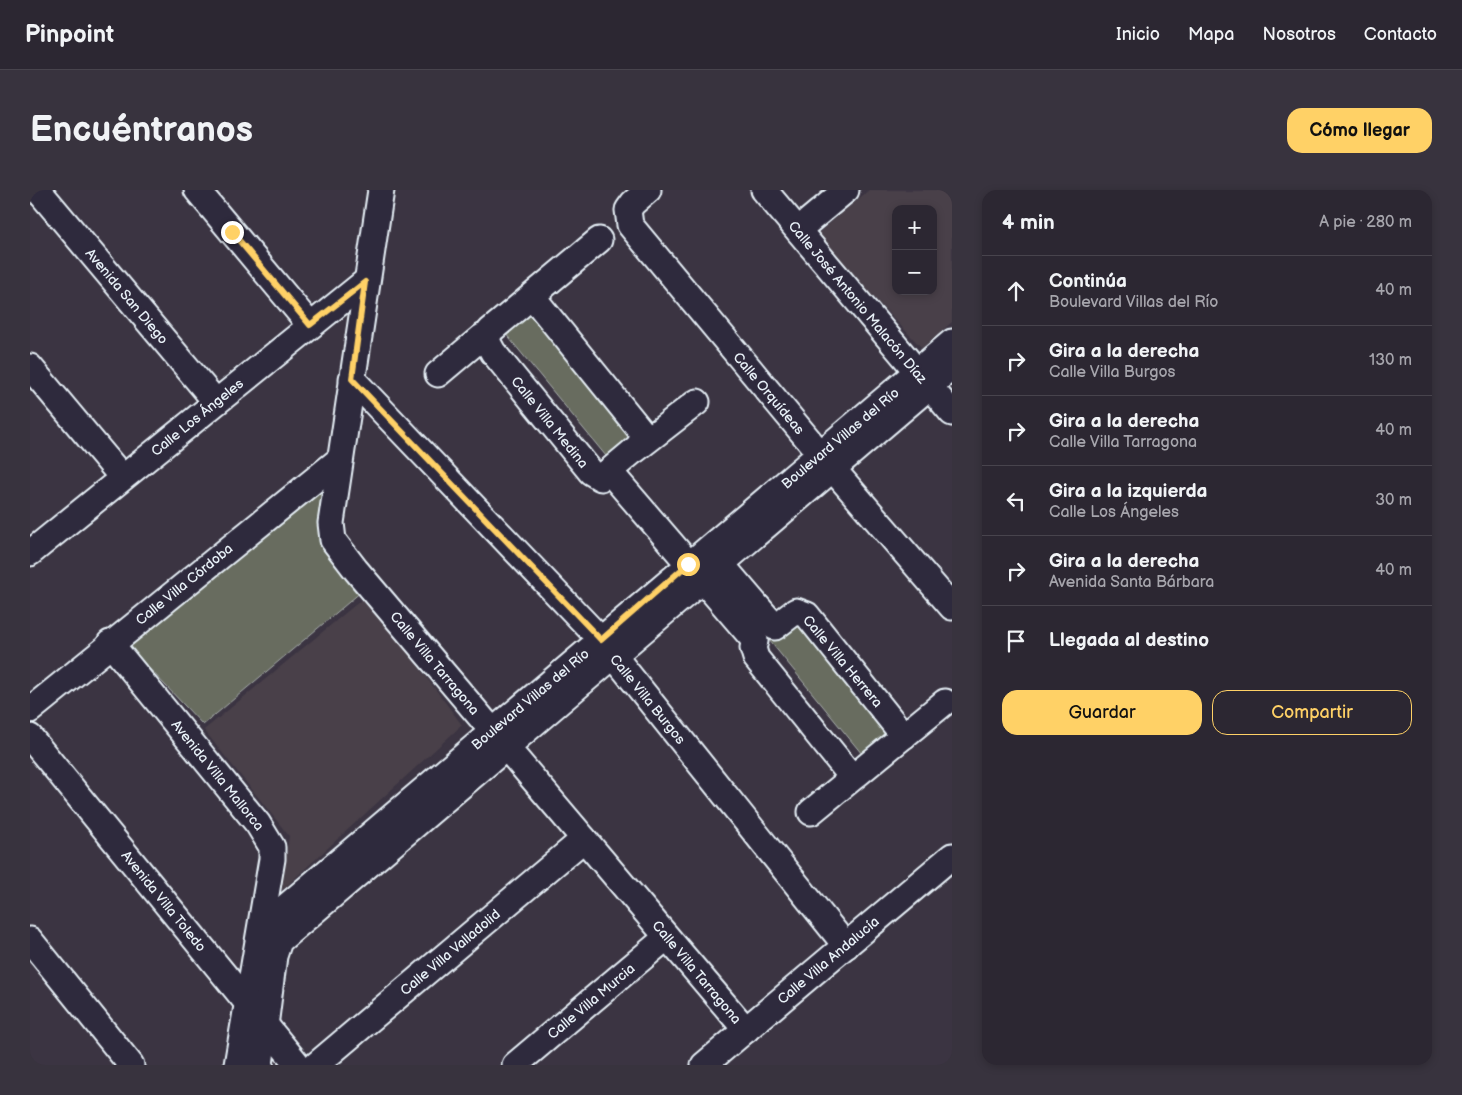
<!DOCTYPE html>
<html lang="es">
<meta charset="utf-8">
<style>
body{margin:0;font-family:"Balsamiq Sans",sans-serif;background:#38333e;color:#f1f3f6}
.controls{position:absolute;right:15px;top:15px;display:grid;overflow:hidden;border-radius:10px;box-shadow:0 2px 8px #0003}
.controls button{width:45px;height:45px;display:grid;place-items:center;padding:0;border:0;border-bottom:1px solid #48444d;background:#2c2732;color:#f1f3f6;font:25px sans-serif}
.stop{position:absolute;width:15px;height:15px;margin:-11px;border:4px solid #ffd166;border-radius:50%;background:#fff}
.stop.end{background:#ffd166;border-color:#fff;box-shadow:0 1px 5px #0008}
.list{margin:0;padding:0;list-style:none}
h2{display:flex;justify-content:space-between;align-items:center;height:65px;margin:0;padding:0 20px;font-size:21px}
h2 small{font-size:16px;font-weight:400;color:#a6a5ac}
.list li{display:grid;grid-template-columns:32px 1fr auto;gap:15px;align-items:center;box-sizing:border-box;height:70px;padding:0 20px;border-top:1px solid #48444d}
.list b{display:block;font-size:19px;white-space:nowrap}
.list p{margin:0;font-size:16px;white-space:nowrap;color:#a6a5ac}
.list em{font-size:16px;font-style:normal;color:#a6a5ac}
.actions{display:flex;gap:10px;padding:15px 20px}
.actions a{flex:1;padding:11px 0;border:1px solid #ffd166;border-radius:15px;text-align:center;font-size:18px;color:#ffd166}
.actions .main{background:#ffd166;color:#111}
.icon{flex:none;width:28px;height:28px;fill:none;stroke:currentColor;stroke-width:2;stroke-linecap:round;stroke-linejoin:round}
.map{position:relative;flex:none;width:922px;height:875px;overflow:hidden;border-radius:15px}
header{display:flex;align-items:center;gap:30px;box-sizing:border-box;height:70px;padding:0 25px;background:#2c2732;border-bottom:1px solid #48444d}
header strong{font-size:24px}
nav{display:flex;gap:28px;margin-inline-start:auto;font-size:18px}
.intro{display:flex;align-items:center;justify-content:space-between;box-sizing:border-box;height:120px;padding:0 30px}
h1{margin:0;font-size:35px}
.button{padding:12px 22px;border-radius:15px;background:#ffd166;color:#111;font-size:18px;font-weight:700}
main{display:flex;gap:30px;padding:0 30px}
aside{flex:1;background:#2c2732;border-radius:15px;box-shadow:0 2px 8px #0003}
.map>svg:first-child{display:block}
</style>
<header>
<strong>Pinpoint</strong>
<nav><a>Inicio</a><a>Mapa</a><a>Nosotros</a><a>Contacto</a></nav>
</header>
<div class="intro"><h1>Encuéntranos</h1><a class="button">Cómo llegar</a></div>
<main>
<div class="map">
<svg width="922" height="875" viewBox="0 0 922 875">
<rect width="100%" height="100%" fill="#3b3442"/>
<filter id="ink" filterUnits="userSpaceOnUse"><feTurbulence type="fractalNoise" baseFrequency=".02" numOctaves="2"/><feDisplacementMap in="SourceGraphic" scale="10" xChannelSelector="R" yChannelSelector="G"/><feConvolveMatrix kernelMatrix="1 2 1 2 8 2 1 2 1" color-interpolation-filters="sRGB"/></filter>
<g filter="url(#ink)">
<g fill="#494049" fill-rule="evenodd">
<path d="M839,0H922V132L892,158L785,46ZM866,19H903V101H866Z"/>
<path d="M336,406L432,535L252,700L259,646L174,540Z"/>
</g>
<g fill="#686c5f" stroke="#a8aeac">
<path d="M506,118L607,241L576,266L475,143Z"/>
<path d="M292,301L288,336L338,396L173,535L99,457Z"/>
<path d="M773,422L866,536L832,564L739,450Z"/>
</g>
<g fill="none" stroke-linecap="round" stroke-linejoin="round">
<g stroke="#e8f1f8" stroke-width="29">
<g id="minor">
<path d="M8,0L186,212"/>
<path d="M167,0L280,135"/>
<path d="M351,0L301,333L303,350L326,380L716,840"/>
<path d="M618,0L603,13L598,20L600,35L802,278L922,417"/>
<path d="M734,0L922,223"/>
<path d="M768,40L816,0"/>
<path d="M502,106L612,242V251L608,257L571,288L561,282L463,162L457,151L460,141L569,50"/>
<path d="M0,177L92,287"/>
<path d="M408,184L452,147H457"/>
<path d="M322,189L571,450L816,756"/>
<path d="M605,260L667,212"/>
<path d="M579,281L725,451L723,458L726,468L822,587"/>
<path d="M679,360L745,437L766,421L777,425L874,546"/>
<path d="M0,363L335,92"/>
<path d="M80,453L228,634L242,657V669L207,875"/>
<path d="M0,520L309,270"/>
<path d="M0,547L268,875"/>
<path d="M781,622L915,512"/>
<path d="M232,737L922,152"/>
<path d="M0,750L101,875"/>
<path d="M230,875L244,766L249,751L922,177"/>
<path d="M286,875L554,649"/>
<path d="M485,875L637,747"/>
<path d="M674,875L922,666"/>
</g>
</g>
<use href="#minor" stroke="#2f2a3d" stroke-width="25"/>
</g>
</g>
<g fill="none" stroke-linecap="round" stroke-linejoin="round" filter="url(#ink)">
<path stroke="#ffd166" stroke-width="6" d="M202,42L280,135L335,92L322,189L571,450L658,374"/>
</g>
<g text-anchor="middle" stroke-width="5" stroke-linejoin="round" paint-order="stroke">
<g font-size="14" fill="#e8f1f8" stroke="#2f2a3d">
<text transform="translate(97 106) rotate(50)" y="5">Avenida San Diego</text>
<text transform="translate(828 112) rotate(50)" y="5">Calle José Antonio Malacón Díaz</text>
<text transform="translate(739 203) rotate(50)" y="5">Calle Orquídeas</text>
<text transform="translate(167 227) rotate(-39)" y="5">Calle Los Ángeles</text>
<text transform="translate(520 232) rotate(51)" y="5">Calle Villa Medina</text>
<text transform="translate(810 248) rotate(-40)" y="5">Boulevard Villas del Río</text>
<text transform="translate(154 394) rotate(-39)" y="5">Calle Villa Córdoba</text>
<text transform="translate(813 471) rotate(50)" y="5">Calle Villa Herrera</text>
<text transform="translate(405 473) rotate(50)" y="5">Calle Villa Tarragona</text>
<text transform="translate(500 509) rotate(-40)" y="5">Boulevard Villas del Río</text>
<text transform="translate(618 509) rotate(51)" y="5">Calle Villa Burgos</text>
<text transform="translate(188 585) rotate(51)" y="5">Avenida Villa Mallorca</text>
<text transform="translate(134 711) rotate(51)" y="5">Avenida Villa Toledo</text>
<text transform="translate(420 762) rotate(-40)" y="5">Calle Villa Valladolid</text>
<text transform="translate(798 770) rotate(-40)" y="5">Calle Villa Andalucía</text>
<text transform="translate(667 782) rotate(50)" y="5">Calle Villa Tarragona</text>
<text transform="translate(561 811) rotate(-40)" y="5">Calle Villa Murcia</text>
</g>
</g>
</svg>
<div class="controls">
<button>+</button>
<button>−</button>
</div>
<div class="stop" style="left:658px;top:374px"></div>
<div class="stop end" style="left:202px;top:42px"></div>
</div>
<aside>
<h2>4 min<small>A pie · 280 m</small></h2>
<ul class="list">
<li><svg class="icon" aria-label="ahead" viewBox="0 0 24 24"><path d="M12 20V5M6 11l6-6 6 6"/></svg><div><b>Continúa</b><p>Boulevard Villas del Río</p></div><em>40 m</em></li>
<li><svg class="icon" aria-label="right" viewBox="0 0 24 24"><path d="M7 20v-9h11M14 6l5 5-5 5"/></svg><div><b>Gira a la derecha</b><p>Calle Villa Burgos</p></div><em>130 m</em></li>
<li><svg class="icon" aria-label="right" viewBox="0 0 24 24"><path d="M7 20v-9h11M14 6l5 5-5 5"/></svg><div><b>Gira a la derecha</b><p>Calle Villa Tarragona</p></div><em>40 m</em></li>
<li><svg class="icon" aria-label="left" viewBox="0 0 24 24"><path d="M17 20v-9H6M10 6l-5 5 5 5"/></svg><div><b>Gira a la izquierda</b><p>Calle Los Ángeles</p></div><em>30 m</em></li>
<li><svg class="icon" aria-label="right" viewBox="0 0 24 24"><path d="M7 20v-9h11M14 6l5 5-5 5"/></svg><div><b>Gira a la derecha</b><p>Avenida Santa Bárbara</p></div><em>40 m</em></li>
<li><svg class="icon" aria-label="arrive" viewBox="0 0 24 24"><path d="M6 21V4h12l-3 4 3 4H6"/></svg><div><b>Llegada al destino</b></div></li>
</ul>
<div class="actions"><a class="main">Guardar</a><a>Compartir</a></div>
</aside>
</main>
